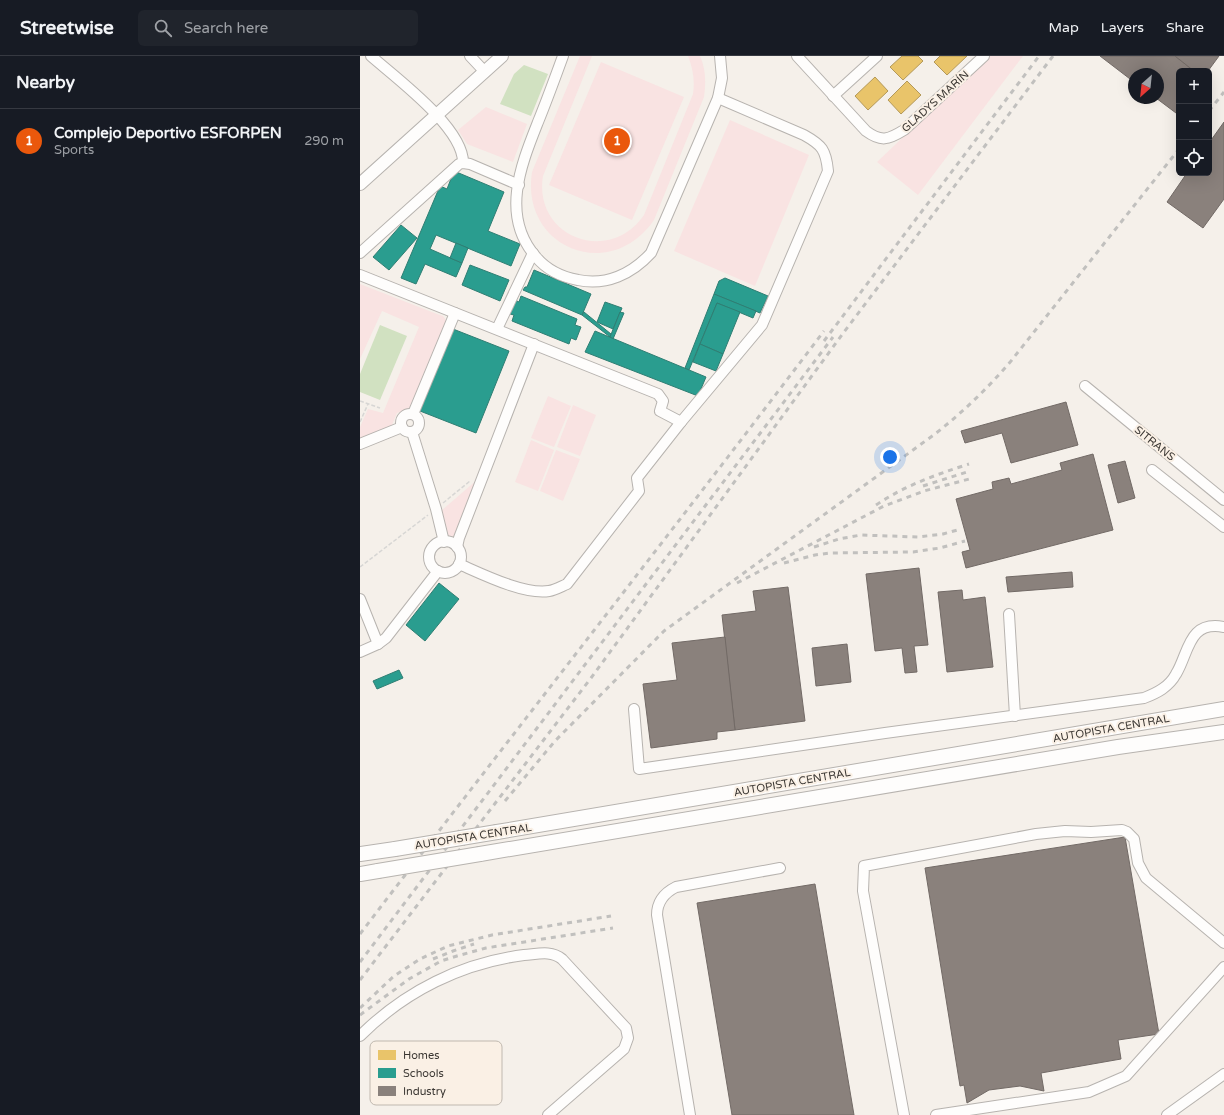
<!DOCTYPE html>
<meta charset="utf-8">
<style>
body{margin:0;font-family:"Varela Round",sans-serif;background:#20242c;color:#f1f3f6}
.controls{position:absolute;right:12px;top:12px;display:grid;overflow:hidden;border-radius:6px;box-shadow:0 4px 16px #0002}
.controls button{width:36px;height:36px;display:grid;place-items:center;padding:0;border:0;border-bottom:1px solid #363941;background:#171b24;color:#f1f3f6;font:20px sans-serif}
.compass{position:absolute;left:768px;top:12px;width:36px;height:36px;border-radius:50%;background:#171b24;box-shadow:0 4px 16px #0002;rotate:207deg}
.you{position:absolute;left:530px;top:401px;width:14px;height:14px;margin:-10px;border:3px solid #fff;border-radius:50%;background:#1a73e8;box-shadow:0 0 0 6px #1a73e833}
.badge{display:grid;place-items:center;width:26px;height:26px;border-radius:50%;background:#ea580c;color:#fff;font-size:13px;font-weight:700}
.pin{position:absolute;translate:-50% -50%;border:2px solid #fff;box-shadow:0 1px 4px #0006}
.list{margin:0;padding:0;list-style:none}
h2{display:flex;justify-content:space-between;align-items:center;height:52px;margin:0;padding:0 16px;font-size:17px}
h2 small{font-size:13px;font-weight:400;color:#9ea1a6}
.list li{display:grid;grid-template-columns:26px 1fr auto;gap:12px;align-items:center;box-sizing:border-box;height:64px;padding:0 16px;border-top:1px solid #363941}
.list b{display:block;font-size:15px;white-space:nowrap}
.list p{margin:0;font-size:13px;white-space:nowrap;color:#9ea1a6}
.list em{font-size:13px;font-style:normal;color:#9ea1a6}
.icon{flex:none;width:22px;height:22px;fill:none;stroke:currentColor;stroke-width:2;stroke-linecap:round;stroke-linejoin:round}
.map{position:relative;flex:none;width:864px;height:1059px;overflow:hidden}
header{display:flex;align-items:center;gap:24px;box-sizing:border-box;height:56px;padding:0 20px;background:#171b24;border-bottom:1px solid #363941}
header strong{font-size:19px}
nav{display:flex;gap:22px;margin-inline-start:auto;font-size:14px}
.search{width:280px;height:36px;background:#20242c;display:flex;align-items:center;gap:10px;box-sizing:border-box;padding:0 14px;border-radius:6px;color:#9ea1a6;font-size:15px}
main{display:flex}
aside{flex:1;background:#171b24}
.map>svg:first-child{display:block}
</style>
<header>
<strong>Streetwise</strong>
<div class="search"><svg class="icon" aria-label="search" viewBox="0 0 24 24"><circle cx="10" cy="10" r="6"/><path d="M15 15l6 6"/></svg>Search here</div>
<nav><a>Map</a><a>Layers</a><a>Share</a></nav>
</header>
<main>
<aside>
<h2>Nearby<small></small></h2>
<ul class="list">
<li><span class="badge">1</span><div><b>Complejo Deportivo ESFORPEN</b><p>Sports</p></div><em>290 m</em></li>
</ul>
</aside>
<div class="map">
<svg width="864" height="1059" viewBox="0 0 864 1059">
<rect width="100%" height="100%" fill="#f5f0ea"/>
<g fill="#f9e3e2">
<path d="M220,0H232L183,120C173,181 249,210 284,159L333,38C335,24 333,13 328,0H340C346,13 346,27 344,41L294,164C250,228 160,192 172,116Z"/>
<path d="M628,0H663L558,139L517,106Z"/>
<path d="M241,6L324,41L272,164L189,129Z"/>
<path d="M126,51L167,68L153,106L107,88L98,74Z"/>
<path d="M370,64L449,99L395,230L314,195Z"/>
<path d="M0,228L77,258L83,260L86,264L50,353L37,357L32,369L0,384V371L8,353L23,357L59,271L22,255L0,303Z"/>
<path d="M188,340L211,350L194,391L171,382Z"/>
<path d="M213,349L236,359L220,400L197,391Z"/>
<path d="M171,384L194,394L178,435L155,426Z"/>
<path d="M196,394L220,403L203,445L180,435Z"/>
<path d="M118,423L93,482H89L81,455Z"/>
</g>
<g fill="#d1e1c1">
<path d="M164,9L188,18L171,60L140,48L154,18Z"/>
<path d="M20,269L47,280L20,344L0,336V318Z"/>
</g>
<g fill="#e9c46a" stroke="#b49959">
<path d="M542,0H558L563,5L543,24L530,11Z"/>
<path d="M580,0H607L587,19L574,6Z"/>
<path d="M515,21L528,35L508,54L495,40Z"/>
<path d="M547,25L561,39L541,58L528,44Z"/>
</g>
<g fill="#2a9d8f" stroke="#2f7e73">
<path d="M94,115L144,136L128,175L160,188L151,210L76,179L70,193L102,207L96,221L65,208L56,228L41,222L80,130L87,133Z"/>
<path d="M41,169L57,182L29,214L13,201Z"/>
<path d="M96,187L108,192L102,207L90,202Z"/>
<path d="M110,209L149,224L140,245L102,229Z"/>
<path d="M174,214L231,238L222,259L163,234L165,231H167Z"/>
<path d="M365,222L408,240L400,257L354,238L359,225Z"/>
<path d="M354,238L396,255L393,262L357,247L329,314L325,312Z"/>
<path d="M161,240L217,263L215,269L221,271L216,284L211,282L209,288L152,265L154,259L150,258L155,244L159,246Z"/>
<path d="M245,246L262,252L253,273L237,266Z"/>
<path d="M357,247L380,256L363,298L340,288Z"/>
<path d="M224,256L251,278L250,281L222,259Z"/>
<path d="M260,256L264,257L253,283L250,281Z"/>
<path d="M93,273L149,295L116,377L60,355Z"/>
<path d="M235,275L346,321L338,340L225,296Z"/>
<path d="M340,288L363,298L356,315L333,306Z"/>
<path d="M79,527L99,543L65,585L46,569Z"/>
<path d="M39,614L43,622L17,633L13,625Z"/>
</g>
<g fill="#8a817c" stroke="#726a66">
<path d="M740,0H815L834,15H819V53L816,57L796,42H798V18H774V26Z"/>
<path d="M815,0H859L848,15H834Z"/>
<path d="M864,66V143L843,172L807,146L827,117H849V87Z"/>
<path d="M706,346L718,389L651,407L642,377L605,387L601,375Z"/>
<path d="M733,398L753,474L606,512L602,496L610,494L596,443L633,433L632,426L649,422L651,428L702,414L700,407Z"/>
<path d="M765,405L775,442L758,447L748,409Z"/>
<path d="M559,512L568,589L554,590L557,616L545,617L542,592L515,595L506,518Z"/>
<path d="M712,516L713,531L648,536L646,521Z"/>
<path d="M428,531L445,665L375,674L362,559L396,555L393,535Z"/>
<path d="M602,534L603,544L625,541L633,611L587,616L578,536Z"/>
<path d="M365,581L375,674L357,676V683L291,692L283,628L317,624L312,587Z"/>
<path d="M487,588L491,626L456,630L452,592Z"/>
<path d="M765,781L799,978L758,984L761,1003L681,1017L684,1035L660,1030L629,1034L607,1047L604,1029L600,1030L565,812Z"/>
<path d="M455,828L494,1059H372L337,847Z"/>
</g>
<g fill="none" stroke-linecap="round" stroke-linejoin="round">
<g stroke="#b7b3af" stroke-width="12">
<g id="minor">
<path d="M11,0C36,22 104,72 103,107"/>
<path d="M110,0L125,16"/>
<path d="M203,0C195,22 187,44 178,66C161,109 140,160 176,201C186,213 202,221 218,224C246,230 272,218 291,197L358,42L362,22L360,0"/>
<path d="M437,0L506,75C521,86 528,84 544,74L624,0"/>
<path d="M473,40L517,0"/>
<path d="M0,197L99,108L103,107L110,108L159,129"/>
<path d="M0,219L298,338L303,345L300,355L321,366L277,422L279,435L207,528C202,530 195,534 189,535C164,539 122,518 99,508"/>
<path d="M137,273L173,197"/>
<path d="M725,330L864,444"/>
<circle cx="50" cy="367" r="9"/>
<path d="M53,358L95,257"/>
<path d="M321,366L402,269L468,115C466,94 462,89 444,79L358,42"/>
<path d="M52,376L76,453L84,486"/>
<path d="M0,388L42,371"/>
<path d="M792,414L864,471"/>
<circle cx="85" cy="501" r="16"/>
<path d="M97,491L99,482L174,288"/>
<path d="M0,543L18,588"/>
<path d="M649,558L655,660"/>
<path d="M0,596L18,588L26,582L78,515"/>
<path d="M274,653L279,713L525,677L784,642C797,637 809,631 816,618C829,597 828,564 864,571"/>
<path d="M0,980C45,935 102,907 164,899C178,898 191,894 202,903L266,972L268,982L264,993L188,1059"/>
<path d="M330,1059L297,859C297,846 304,837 316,831L420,812"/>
<path d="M544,1059L503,835L504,810L676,778L705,775L731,776L762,774L767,776L774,783L778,807L786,822L864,887"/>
<path d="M576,1059L729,1036L766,1020L864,911"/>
<path d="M807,1059L864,1018"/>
</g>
</g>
<g stroke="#b7b3af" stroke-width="14">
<path id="major" d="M0,128L142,0"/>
</g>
<g stroke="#b7b3af" stroke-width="16">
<g id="highway">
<path d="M137,776L864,653"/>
<path d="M0,798L35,793"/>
<path d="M120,798L758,691L864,676"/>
<path d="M0,818L18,815"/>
</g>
</g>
<g stroke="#d7d6d4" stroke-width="1.5" stroke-dasharray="4 2" stroke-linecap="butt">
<path d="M0,345L20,352"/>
<path d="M0,366L8,348"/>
<path d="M83,447L110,425"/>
<path d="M0,511L68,459"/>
</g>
<use href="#minor" stroke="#fefdfc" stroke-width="10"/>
<use href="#major" stroke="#fefdfc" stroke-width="12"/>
<use href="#highway" stroke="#fefdfc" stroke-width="14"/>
<g stroke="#c1c0be" stroke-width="3" stroke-dasharray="5 5" stroke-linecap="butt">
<path d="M849,55L864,36"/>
<path d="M464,285L679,0"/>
<path d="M563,430L610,415"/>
<path d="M516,449C546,429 575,419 609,408"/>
<path d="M454,491L479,483L501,479L558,481L583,478L601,473"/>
<path d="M424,507L455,499L470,497L553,496L580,492L605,485"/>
<path d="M377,527L524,450L564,435L613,422"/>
<path d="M145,745L195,685L304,575L575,378C603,356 628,332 651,305L819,93"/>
<path d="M0,878C154,676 311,477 464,275"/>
<path d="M73,903L93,895L114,888"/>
<path d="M0,906L473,281"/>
<path d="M0,924L231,622L484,276L693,0"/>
<path d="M0,952L34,920L60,903L88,890L132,879L251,860"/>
<path d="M0,959L49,923L81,905L97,900L126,892L253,872"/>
</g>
<g stroke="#b7b3af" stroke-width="16" stroke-linecap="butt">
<g id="highway-bridge">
<path d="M35,793L137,776"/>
<path d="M18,815L120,798"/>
</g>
</g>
<use href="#highway-bridge" stroke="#fefdfc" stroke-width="14"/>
</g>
<g text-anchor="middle" stroke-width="4" stroke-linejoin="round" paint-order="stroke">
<g font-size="11" fill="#3a3632" stroke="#faf0e5">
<text transform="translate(575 45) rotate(-42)" y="4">GLADYS MARÍN</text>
<text transform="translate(795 387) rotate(39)" y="4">SITRANS</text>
<text transform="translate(751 672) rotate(-10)" y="4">AUTOPISTA CENTRAL</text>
<text transform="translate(432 726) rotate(-10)" y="4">AUTOPISTA CENTRAL</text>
<text transform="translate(113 780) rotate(-9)" y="4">AUTOPISTA CENTRAL</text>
</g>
</g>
<rect x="10" y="985" width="132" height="64" rx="6" fill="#faf0e5" stroke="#c0b8af" stroke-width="1"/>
<rect x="18" y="994" width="18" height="10" fill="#e9c46a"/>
<rect x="18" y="1012" width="18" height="10" fill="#2a9d8f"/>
<rect x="18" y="1030" width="18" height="10" fill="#8a817c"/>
<g font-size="11" fill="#3a3632">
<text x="43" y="1003">Homes</text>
<text x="43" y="1021">Schools</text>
<text x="43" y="1039">Industry</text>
</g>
</svg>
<div class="controls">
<button>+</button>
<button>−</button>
<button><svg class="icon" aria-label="locate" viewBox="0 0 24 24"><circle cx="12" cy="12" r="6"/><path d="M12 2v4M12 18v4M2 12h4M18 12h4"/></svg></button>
</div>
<svg class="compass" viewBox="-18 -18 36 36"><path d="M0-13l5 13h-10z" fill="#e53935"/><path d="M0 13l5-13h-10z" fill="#9ea1a6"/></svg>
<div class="you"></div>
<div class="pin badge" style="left:257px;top:85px">1</div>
</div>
</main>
